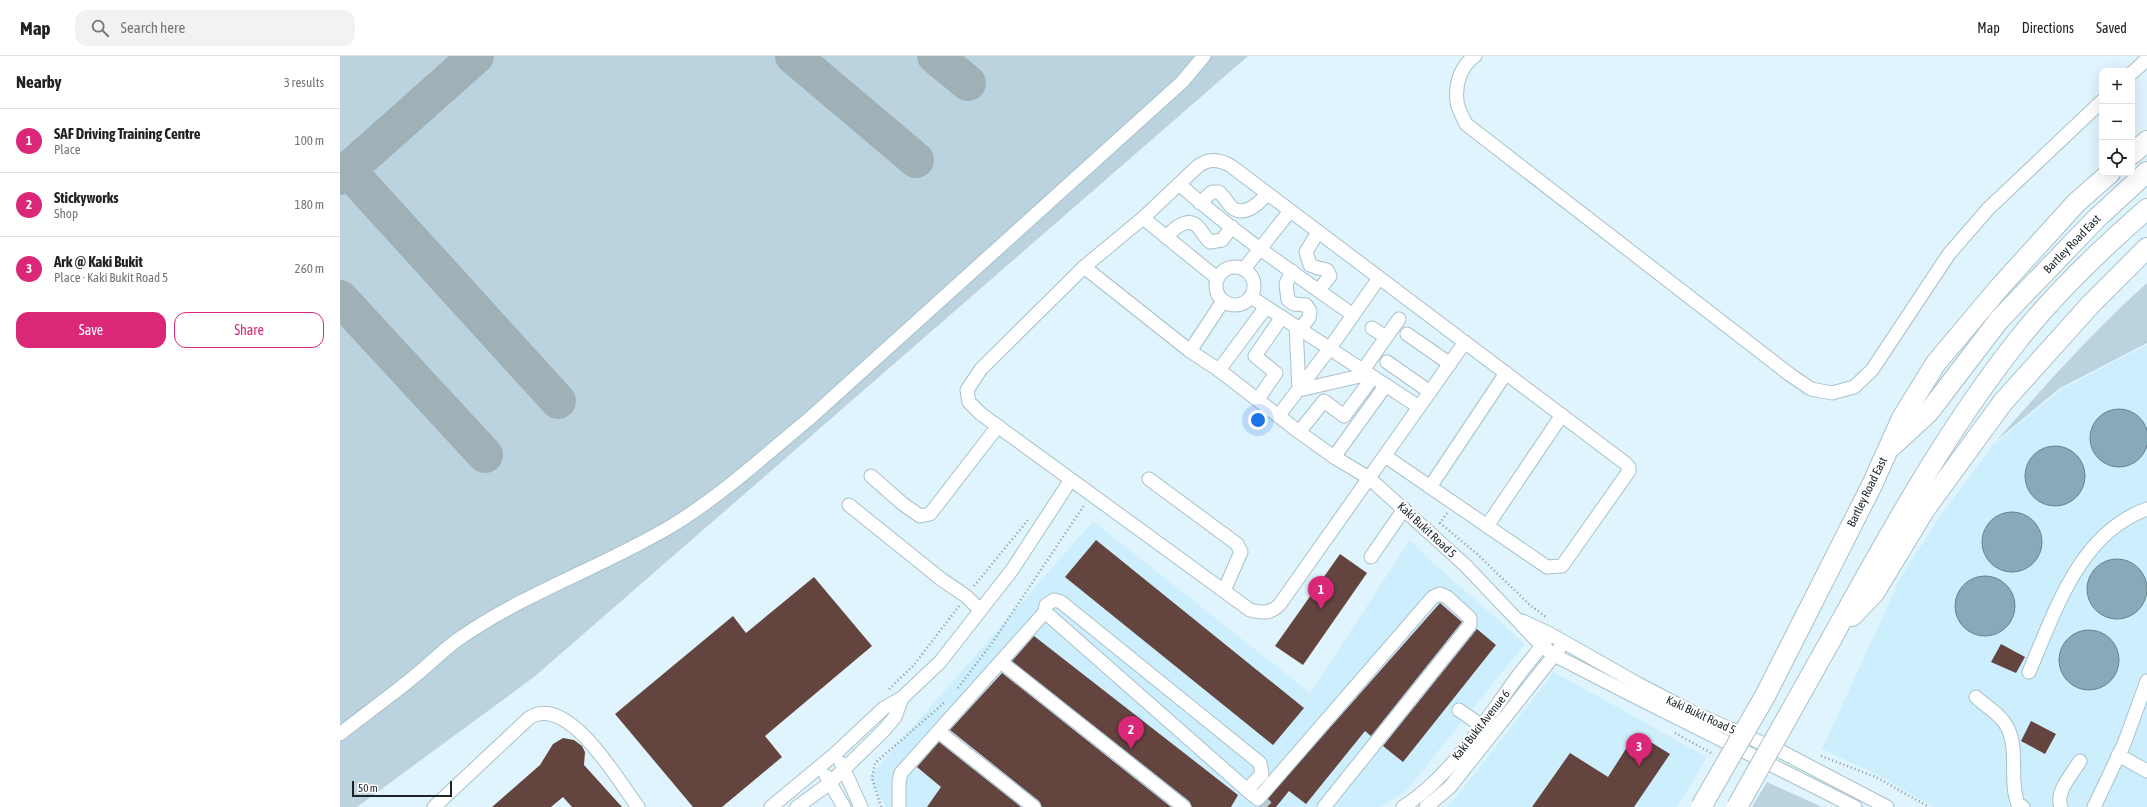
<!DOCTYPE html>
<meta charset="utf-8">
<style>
body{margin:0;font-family:"Asap Condensed",sans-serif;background:#f2f2f2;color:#222}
.controls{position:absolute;right:12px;top:12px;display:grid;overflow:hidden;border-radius:8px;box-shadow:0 4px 16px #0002}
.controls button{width:36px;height:36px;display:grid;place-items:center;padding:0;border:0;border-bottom:1px solid #e0e0e0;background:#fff;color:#222;font:20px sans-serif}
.scale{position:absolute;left:12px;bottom:10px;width:100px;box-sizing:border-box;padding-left:4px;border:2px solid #1b2529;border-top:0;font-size:11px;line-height:14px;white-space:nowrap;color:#1b2529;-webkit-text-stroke:3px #fff;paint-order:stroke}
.you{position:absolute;left:918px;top:364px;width:14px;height:14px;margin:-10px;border:3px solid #fff;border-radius:50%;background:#1a73e8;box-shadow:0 0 0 6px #1a73e833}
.badge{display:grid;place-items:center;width:26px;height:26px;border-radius:50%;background:#db2777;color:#fff;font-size:13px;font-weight:700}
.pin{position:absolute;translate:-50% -33px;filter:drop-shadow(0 1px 2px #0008)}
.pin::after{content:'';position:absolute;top:21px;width:14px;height:12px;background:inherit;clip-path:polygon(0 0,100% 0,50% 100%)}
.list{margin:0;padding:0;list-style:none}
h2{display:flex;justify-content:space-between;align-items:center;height:52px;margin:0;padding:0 16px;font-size:17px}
h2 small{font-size:13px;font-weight:400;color:#767676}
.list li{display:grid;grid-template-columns:26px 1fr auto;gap:12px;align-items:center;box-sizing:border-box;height:64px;padding:0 16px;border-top:1px solid #e0e0e0}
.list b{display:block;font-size:15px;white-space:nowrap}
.list p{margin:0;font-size:13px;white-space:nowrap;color:#767676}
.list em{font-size:13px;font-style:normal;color:#767676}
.actions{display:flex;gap:8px;padding:12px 16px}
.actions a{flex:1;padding:9px 0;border:1px solid #db2777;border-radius:12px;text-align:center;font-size:14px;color:#db2777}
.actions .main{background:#db2777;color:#fff}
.icon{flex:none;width:22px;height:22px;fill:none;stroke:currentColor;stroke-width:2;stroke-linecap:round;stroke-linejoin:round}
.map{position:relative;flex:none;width:1807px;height:751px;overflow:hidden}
header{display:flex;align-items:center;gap:24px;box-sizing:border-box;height:56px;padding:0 20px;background:#fff;border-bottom:1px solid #e0e0e0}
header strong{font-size:19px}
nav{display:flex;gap:22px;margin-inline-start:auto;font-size:14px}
.search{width:280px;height:36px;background:#f2f2f2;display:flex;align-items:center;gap:10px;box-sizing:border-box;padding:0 14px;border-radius:12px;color:#767676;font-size:15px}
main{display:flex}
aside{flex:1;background:#fff}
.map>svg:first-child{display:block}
</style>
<header>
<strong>Map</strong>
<div class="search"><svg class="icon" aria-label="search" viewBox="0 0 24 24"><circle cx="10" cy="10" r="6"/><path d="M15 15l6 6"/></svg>Search here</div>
<nav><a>Map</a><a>Directions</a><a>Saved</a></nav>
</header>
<main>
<aside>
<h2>Nearby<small>3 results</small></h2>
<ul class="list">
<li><span class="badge">1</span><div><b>SAF Driving Training Centre</b><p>Place</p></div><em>100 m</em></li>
<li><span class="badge">2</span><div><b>Stickyworks</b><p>Shop</p></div><em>180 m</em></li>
<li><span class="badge">3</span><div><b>Ark @ Kaki Bukit</b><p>Place · Kaki Bukit Road 5</p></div><em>260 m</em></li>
</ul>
<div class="actions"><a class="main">Save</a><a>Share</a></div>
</aside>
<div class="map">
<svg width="1807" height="751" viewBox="0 0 1807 751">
<rect width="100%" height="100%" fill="#e0f4fd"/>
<g fill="#cceefd">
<path d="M1807,289V751H1594L1538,719L1482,693L1561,521L1599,462L1653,389L1722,333Z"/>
<path d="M753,465L970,637L1070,484L1090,504L1185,588L1065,736L1041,751H546L529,721Z"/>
<path d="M1214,616L1367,701L1337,751H1106L1117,740Z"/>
</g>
<g fill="#bbd3df">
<path d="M0,0H908L194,621L17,751H0Z"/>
<path d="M1807,227V287L1720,332L1657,384C1705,330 1753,275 1807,227Z"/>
<path d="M1427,726L1482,751H1412Z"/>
</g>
<g fill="#87aaba" stroke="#67828e">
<circle cx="1779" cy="382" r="29"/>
<circle cx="1715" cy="420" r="30"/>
<circle cx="1672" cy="486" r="30"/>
<circle cx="1777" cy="533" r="30"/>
<circle cx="1645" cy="550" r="30"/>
<circle cx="1749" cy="604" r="30"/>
</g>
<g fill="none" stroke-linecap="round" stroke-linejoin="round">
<g stroke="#9fb0b7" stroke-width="36">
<path d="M453,0L576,104"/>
<path d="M595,0L628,27"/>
<path d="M8,114L218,345"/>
<path d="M0,121L136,0"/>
<path d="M0,242L145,399"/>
</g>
</g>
<g fill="#64443f">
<path d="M756,484L964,652L933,689L725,521Z"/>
<path d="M1000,498L1027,517L963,609L935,590Z"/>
<path d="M474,521L532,590L425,680L442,701L382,751H353L275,658L393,560L406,577Z"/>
<path d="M1100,547L1122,566L1031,680L1025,675L966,748L949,735L936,751H920Z"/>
<path d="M1137,573L1156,589L1063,706L1043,690Z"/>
<path d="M694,580L898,739L891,751H852L849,745L672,605Z"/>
<path d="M1661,588L1685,601L1676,617L1651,606Z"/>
<path d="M662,617L831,751H702L699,745L610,674Z"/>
<path d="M1691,665L1716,678L1705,698L1681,685Z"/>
<path d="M1296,677L1330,698L1294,751H1192L1230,697L1268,721Z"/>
<path d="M223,682L234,684L242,690L245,696L244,709L282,751H232L223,741L211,751H152L200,709L213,688Z"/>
<path d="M599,686L681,751H587L601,731L577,711Z"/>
</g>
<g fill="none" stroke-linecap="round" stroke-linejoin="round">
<path stroke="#b9cbd3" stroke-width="13" stroke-dasharray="13 6" stroke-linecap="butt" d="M923,747L927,751"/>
<g stroke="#a8c0cb" stroke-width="15">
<g id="minor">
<path d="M1135,0C1121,10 1115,27 1117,45C1117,52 1123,61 1126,68L1449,318L1471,333L1492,337L1514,331L1532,314L1609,198L1648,153L1762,45"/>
<path d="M1792,17L1807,3"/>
<path d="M839,128C893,176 954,217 1013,259"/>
<path d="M860,147L872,136H879C884,140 889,150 894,153C907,160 920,146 927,138"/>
<path d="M803,162L877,222"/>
<path d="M978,176L966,196L970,209L978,212L987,214L990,220L979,234"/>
<path d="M826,181C833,174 845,161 856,169C861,173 865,182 870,186L882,184L892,171"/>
<circle cx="895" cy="230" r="19"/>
<path d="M744,211L850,295L879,314L959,376L994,401L1029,422L1125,509L1202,590L1214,599L1294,640L1515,751"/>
<path d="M904,213L950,155"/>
<path d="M952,215L946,228L948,244L954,248L966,249L970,255L969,262L960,273"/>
<path d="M911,241L1079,351"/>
<path d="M956,270L959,334"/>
<path d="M1032,272L1046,281"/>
<path d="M1067,278L1110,308"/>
<path d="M850,295L883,245"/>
<path d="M1047,306L1090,336"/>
<path d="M879,314L926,251"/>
<path d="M1023,314L1059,263"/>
<path d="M959,334L1029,318"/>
<path d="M918,343L936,317L915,300L942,261"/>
<path d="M939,359L990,292L1039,222"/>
<path d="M959,376L984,345L1004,360L1033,321"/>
<path d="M1045,400L1207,511L1222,510L1289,415V411L1285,407L891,110C879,103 868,102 857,111L803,162L744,211L641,313L627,334L629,346L641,358L910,554C923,557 931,558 940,548L1125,286"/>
<path d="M994,401L1046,329"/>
<path d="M531,420L563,448L580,460L590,458L658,370"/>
<path d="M809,423L897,488L901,496L884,535"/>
<path d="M1090,431L1166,317"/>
<path d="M509,449L601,523L626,540L640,554"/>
<path d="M1147,470L1222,359"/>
<path d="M1031,501L1064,453"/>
<path d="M705,556L914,740"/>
<path d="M1182,565L1210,578L1298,628L1350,655L1442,696L1547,751"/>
<path d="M661,606L844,751"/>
<path d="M1689,616C1715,556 1739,477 1807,453"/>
<path d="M1636,641C1644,649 1657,656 1664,666C1681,689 1668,723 1678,748L1683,751"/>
<path d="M1119,654L1149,675"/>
<path d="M599,676L694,751"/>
<path d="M0,678C25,658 52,639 76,619C92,606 106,591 123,580C189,535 265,510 333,469C382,439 425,399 469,363L842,26L864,0"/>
<path d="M1778,699L1807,715"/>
<path d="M501,707L521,751"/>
<path d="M486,720L504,751"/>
<path d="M918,743L1093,541L1100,538L1107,541L1130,562V569L984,751"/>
<path d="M94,751L189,662C228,636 279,726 298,751"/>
<path d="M431,751L496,697L544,652L562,642L600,606L672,514L730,425"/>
<path d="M457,751L490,727L545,673L555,661L562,642"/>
<path d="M559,751V726L561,717L705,556L706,549L714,544L721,546L920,707L922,718L907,734"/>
<path d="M1063,751C1109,722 1144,667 1175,624C1185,610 1197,597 1207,583"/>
<path d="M1086,751L1110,731L1219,593"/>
<path d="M1721,751C1715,736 1732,718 1740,705"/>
<path d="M1754,751L1784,688L1807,625"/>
</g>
</g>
<g stroke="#a8c0cb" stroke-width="22">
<g id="highway">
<path d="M1792,98L1807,85"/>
<path d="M1551,391L1588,357L1659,264L1756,163L1807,116"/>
<path d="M1512,560L1534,537L1585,453L1663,346L1751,248L1807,192"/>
<path d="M1493,580C1549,479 1606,375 1678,284C1716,236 1761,193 1807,153"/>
<path d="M1425,640L1531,431L1562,362L1596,307L1659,232L1736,147L1770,117"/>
</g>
</g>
<g stroke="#8999a0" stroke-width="2.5" stroke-dasharray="1 3" stroke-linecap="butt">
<path d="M1107,457L1100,467L1137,498L1190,549L1206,561"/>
<path d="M634,530L688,464"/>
<path d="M618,632L652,587L745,448"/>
<path d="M549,633L574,609L619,550"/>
<path d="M1335,677L1373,698"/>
<path d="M1481,700L1536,721L1589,751"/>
<path d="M541,751L532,722L535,707L604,647"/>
</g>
<use href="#minor" stroke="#fff" stroke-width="13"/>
<use href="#highway" stroke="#fff" stroke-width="20"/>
<g stroke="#a8c0cb" stroke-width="22" stroke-linecap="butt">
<g id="highway-bridge">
<path d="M1361,751L1425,640"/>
<path d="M1397,751L1493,580"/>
</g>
</g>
<use href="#highway-bridge" stroke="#fff" stroke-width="20"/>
</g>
<g text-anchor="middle" stroke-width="4" stroke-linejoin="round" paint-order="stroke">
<g font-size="12" fill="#1b2529" stroke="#fff">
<text transform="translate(1732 188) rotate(-46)" y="4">Bartley Road East</text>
<text transform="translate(1527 436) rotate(-64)" y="4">Bartley Road East</text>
<text transform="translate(1087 474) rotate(43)" y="4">Kaki Bukit Road 5</text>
<text transform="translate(1361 659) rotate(25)" y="4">Kaki Bukit Road 5</text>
<text transform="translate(1141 669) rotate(-52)" y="4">Kaki Bukit Avenue 6</text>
</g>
</g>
</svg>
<div class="controls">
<button>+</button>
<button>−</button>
<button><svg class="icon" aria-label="locate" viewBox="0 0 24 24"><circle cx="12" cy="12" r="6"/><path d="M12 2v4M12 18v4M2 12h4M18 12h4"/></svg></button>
</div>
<div class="scale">50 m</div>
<div class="you"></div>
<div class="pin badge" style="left:981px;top:553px">1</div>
<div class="pin badge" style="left:791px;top:693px">2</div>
<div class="pin badge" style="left:1299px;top:710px">3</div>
</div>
</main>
